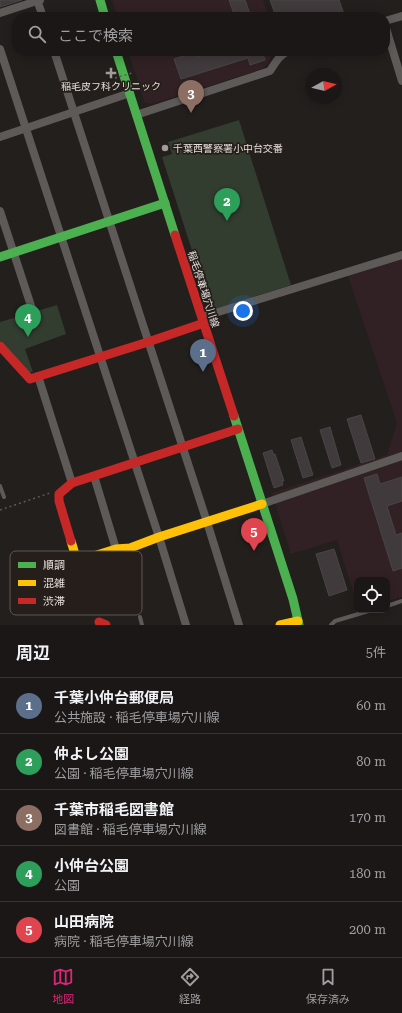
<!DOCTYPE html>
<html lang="ja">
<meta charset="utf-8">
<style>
body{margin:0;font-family:"Roboto Serif","Noto Sans JP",serif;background:#23201f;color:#f1f3f6}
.controls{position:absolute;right:12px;bottom:12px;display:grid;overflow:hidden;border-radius:8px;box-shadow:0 2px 10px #0003}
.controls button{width:36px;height:36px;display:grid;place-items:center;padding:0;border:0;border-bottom:1px solid #383635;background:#1a1716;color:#f1f3f6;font:20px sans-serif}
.compass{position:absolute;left:306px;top:68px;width:36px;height:36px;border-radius:50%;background:#1a1716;box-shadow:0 2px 10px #0003;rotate:82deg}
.you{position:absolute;left:243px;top:311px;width:14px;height:14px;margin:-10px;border:3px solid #fff;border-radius:50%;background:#1a73e8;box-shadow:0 0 0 6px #1a73e833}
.badge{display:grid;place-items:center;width:26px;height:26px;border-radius:50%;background:#db2777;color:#fff;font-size:13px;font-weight:700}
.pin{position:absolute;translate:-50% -33px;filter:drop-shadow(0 1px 2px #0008)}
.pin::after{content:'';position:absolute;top:21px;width:14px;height:12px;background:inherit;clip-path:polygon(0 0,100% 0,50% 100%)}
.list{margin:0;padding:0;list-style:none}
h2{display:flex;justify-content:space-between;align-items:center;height:52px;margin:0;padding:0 16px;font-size:17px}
h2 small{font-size:13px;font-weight:400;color:#9f9fa1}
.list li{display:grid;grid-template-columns:26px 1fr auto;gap:12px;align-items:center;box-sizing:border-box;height:56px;padding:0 16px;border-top:1px solid #383635}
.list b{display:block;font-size:15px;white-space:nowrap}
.list p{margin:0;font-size:13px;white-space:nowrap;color:#9f9fa1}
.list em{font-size:13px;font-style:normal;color:#9f9fa1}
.icon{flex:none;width:22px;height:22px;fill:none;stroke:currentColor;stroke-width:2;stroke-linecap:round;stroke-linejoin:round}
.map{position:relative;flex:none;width:402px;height:625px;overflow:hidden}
.search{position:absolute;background:#1a1716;box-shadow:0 2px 10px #0003;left:12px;right:12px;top:12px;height:44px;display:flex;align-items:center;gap:10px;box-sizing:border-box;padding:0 14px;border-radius:16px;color:#9f9fa1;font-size:15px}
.sheet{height:332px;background:#1a1716}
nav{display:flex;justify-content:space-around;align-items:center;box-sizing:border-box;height:56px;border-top:1px solid #383635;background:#1a1716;font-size:11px;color:#9f9fa1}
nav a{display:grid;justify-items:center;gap:2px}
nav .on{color:#db2777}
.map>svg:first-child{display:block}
</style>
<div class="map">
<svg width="402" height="625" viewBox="0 0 402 625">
<rect width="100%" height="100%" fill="#221f1d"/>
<g fill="#322124">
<path d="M112,0H263L268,17H118Z"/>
<path d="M128,51H276L272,54L269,62L262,69L152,104L145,103Z"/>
<path d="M402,259V597L387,601V580H357V604L337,540L291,554L272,493L387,455L397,423L348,276Z"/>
</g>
<g fill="#323c2f">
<path d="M239,120L291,285L211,310L162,157L172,154L168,142Z"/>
<path d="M57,305L66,334L25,349L33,372H27L0,341V322Z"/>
</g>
<g fill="#403a3c" stroke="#484545">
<path d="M0,0H22L0,7Z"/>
<path d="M229,0H245L251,17H235Z"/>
<path d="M270,0H339L345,17H276Z"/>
<path d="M208,51H262L265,60L250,65L248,58L181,79L174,59L196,52L197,57L209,54Z"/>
<path d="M361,415L375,459L361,463L347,419Z"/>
<path d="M330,427L341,465L332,468L320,430Z"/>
<path d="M301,437L313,475L303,478L291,440Z"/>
<path d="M272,450L273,454H275L284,481H282L283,485L274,488L263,453Z"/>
<path d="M377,474L380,484L402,477V501L387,506L396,535L402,533V568L393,571L364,478Z"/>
<path d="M334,549L347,590L329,596L316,554Z"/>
</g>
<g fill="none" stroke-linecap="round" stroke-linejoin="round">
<path stroke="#5e5b58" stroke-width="1.5" stroke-dasharray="2 3" stroke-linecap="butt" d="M0,510L50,493"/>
<g stroke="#5e5a57" stroke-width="4">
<path d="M0,486L4,497"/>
<path d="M111,593L110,589L113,586L132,580L123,550"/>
<path d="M387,606L402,601"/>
<path d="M140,617L142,625"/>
<path d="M331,625L335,621L372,610"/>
</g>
<g stroke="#5e5a57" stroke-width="8">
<path d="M37,0L43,17"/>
<path d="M0,13L40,0"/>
<path d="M385,21L402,16"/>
<path d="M385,25L402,81"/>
<path d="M0,49L159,537L186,625"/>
<path d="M54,51L207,522L239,625"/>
<path d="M136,115L270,71C275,63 280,54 289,51"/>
<path d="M0,137L130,93"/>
<path d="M0,211L34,315"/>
<path d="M202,317L402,255"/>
<path d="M38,376L72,483"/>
<path d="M94,476L116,549"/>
<path d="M262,504L402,456"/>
</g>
<g stroke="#4caf50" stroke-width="9">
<path d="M100,0L105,17"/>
<path d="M116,51L175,235"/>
<path d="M0,257L165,203"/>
<path d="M234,416L293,599L299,625"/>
</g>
<g stroke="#ffc107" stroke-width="9">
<path d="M71,541L75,554L80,559L87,558L116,549L130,548L159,537L262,504"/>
<path d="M280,625L298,621"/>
</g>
<g stroke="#c62828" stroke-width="9">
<path d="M175,235L234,416"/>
<path d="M0,346L30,379L148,342L204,323"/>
<path d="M71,541L59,501V494L72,483L238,429"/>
<path d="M99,622L106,625"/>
</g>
<path stroke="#5e5b58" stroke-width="1.5" stroke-dasharray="2 3" stroke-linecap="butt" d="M115,78L132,73"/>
</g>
<g fill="#a09c99" stroke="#251e1a" stroke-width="1.5">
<path d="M109 67h4v4h4v4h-4v4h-4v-4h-4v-4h4z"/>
<circle cx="165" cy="148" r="4"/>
</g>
<g text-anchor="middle" stroke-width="3.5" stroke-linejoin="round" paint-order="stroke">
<g font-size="10" fill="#e4dfdc" stroke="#251e1a">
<text x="111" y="90">稲毛皮フ科クリニック</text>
<text x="173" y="152" text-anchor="start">千葉西警察署小中台交番</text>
</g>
<g font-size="10" fill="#e4dfdc" stroke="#251e1a">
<text transform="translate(204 289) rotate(72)" y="4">稲毛停車場穴川線</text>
</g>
</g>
<rect x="10" y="551" width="132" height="64" rx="6" fill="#251e1a" stroke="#5e5854" stroke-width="1"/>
<rect x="18" y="562" width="18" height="6" fill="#4caf50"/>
<rect x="18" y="580" width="18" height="6" fill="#ffc107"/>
<rect x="18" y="598" width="18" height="6" fill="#c62828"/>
<g font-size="11" fill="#e4dfdc">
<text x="43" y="569">順調</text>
<text x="43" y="587">混雑</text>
<text x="43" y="605">渋滞</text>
</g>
</svg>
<div class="controls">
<button><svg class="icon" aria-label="locate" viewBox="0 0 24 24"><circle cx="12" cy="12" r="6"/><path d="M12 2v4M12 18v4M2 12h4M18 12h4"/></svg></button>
</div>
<svg class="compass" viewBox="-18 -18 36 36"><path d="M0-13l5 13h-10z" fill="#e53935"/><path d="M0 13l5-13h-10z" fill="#9f9fa1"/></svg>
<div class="you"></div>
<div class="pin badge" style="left:203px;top:372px;background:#5c6f8a">1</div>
<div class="pin badge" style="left:227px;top:221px;background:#2e9e5b">2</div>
<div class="pin badge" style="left:191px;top:113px;background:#8d6e63">3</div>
<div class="pin badge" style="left:28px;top:337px;background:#2e9e5b">4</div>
<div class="pin badge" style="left:254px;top:551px;background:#e0444e">5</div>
<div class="search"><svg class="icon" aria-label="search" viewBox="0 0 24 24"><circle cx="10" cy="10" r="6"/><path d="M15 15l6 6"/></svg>ここで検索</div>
</div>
<section class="sheet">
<h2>周辺<small>5件</small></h2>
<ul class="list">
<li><span class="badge" style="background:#5c6f8a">1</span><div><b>千葉小仲台郵便局</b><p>公共施設 · 稲毛停車場穴川線</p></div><em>60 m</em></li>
<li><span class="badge" style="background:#2e9e5b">2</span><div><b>仲よし公園</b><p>公園 · 稲毛停車場穴川線</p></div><em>80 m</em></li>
<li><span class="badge" style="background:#8d6e63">3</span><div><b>千葉市稲毛図書館</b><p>図書館 · 稲毛停車場穴川線</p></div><em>170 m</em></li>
<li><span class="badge" style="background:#2e9e5b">4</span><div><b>小仲台公園</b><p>公園</p></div><em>180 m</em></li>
<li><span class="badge" style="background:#e0444e">5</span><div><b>山田病院</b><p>病院 · 稲毛停車場穴川線</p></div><em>200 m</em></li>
</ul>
</section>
<nav>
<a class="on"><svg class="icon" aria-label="map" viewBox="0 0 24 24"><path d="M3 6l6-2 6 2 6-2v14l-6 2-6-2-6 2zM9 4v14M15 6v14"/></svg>地図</a>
<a><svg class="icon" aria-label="directions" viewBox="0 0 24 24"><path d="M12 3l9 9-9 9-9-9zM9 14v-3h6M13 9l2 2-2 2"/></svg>経路</a>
<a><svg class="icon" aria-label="saved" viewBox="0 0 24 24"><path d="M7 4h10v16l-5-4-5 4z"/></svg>保存済み</a>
</nav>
